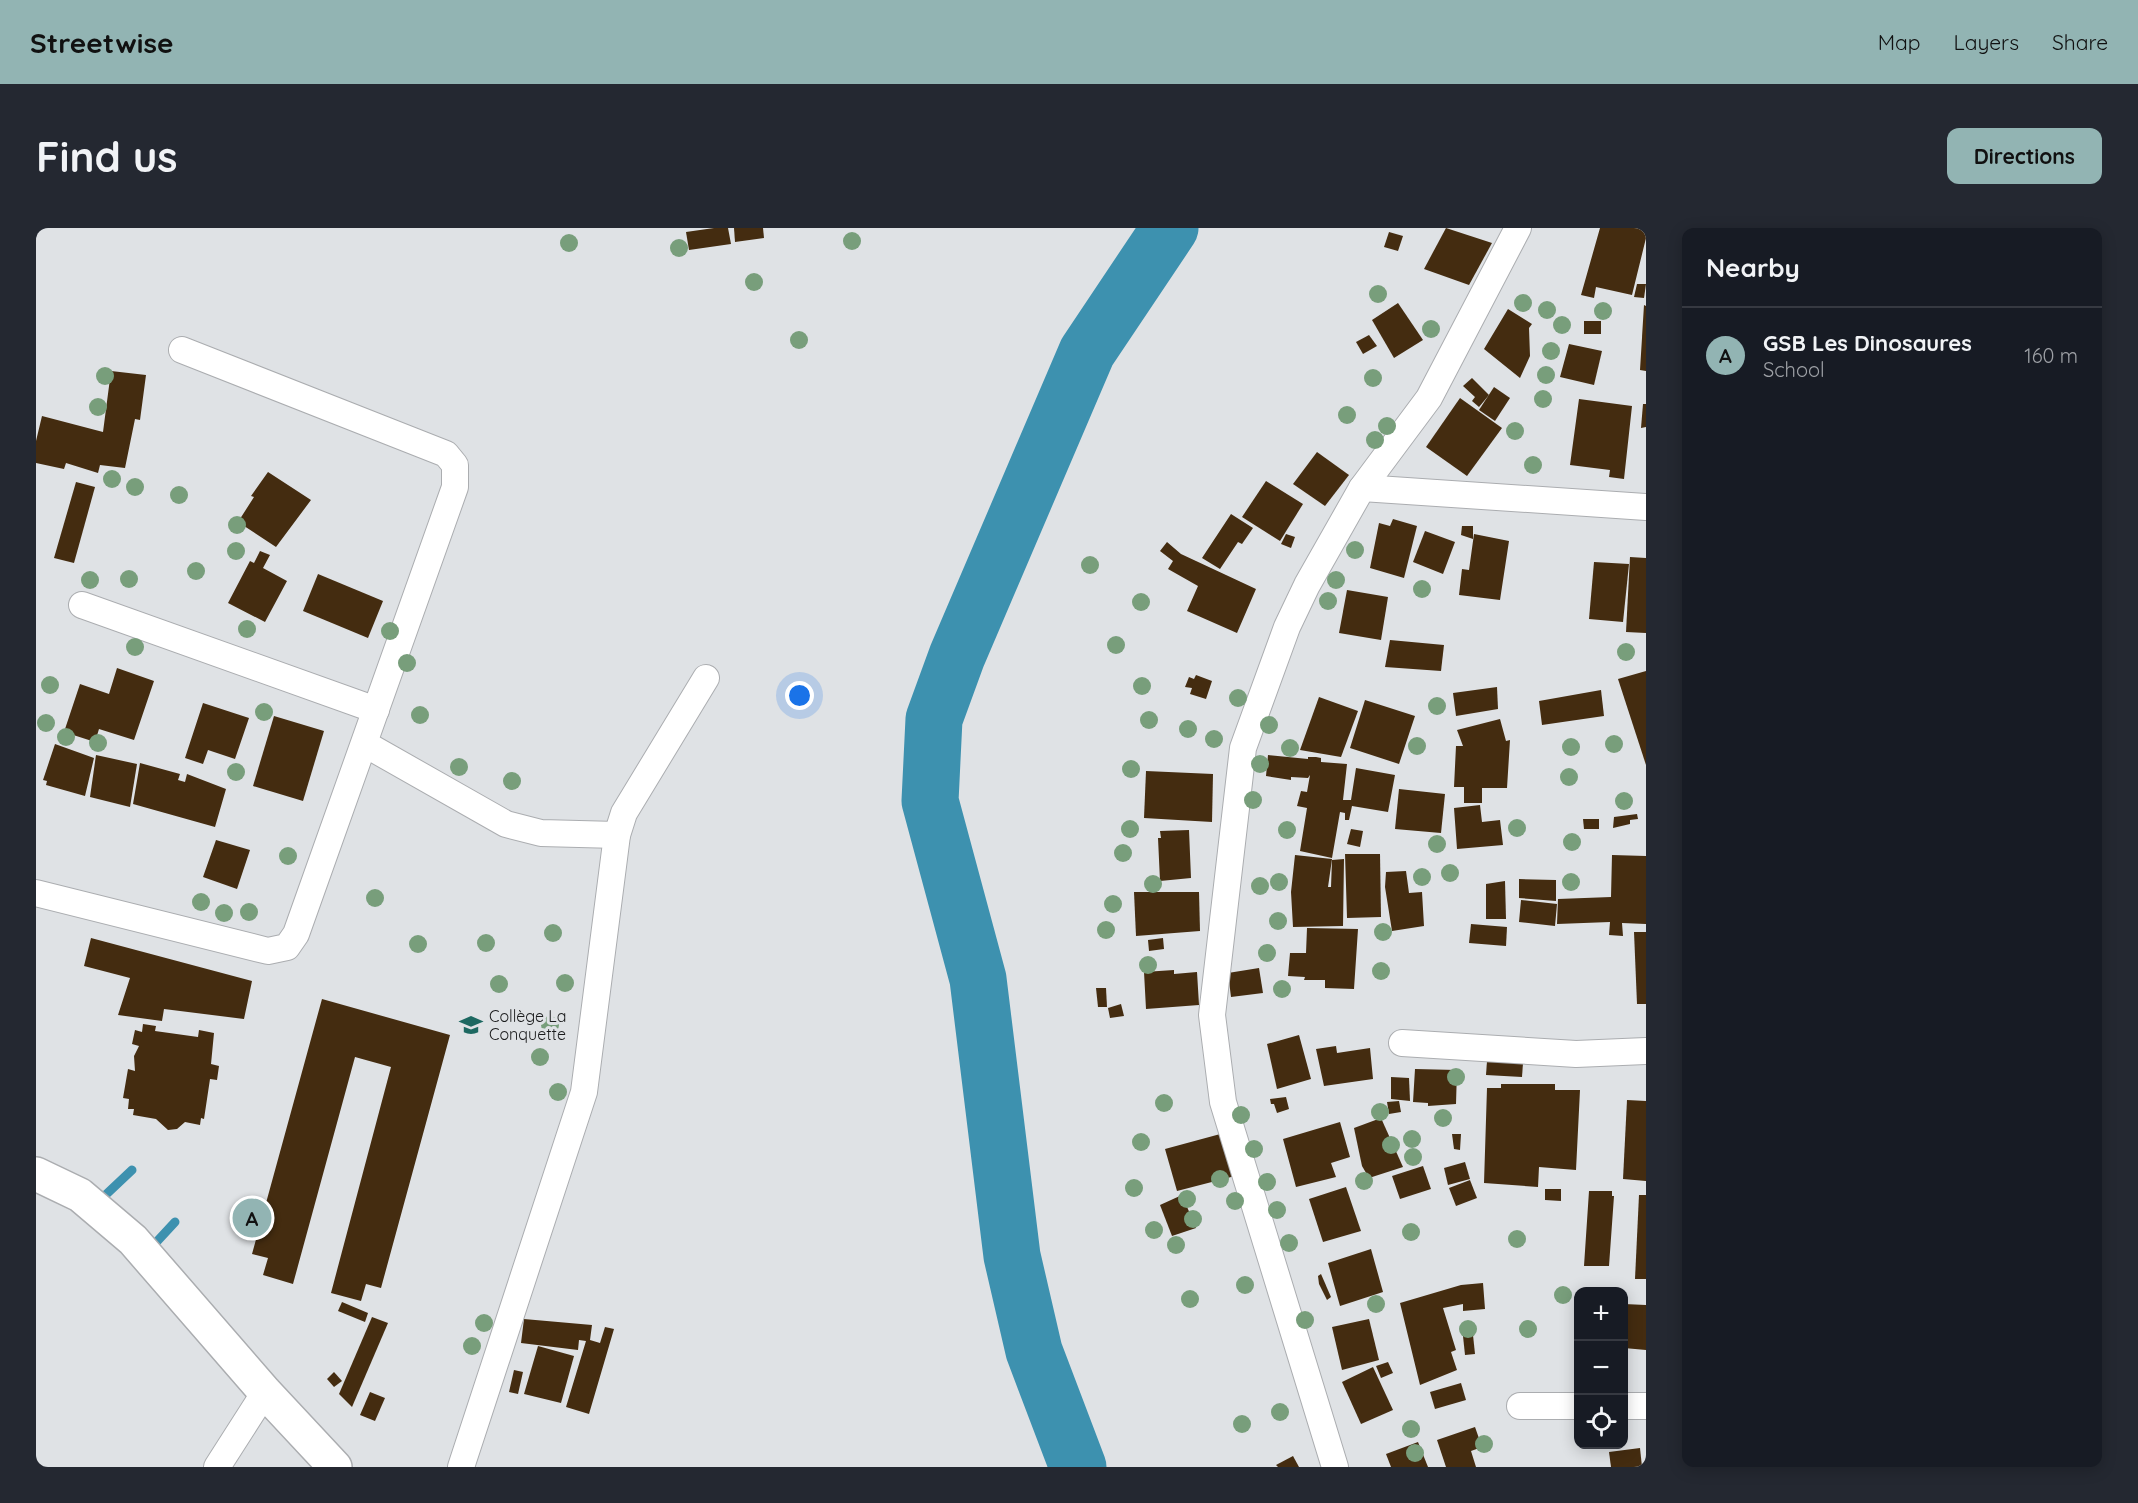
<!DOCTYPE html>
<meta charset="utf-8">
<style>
body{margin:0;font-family:Quicksand,sans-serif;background:#242831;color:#f1f3f6}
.controls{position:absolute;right:18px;bottom:18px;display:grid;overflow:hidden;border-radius:12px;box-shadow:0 3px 15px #0003}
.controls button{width:54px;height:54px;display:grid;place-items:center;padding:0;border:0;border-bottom:2px solid #363941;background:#171b24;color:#f1f3f6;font:30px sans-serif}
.you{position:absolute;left:764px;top:468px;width:21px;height:21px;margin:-15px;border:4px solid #fff;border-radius:50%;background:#1a73e8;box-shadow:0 0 0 9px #1a73e833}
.badge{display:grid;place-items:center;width:39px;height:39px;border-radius:50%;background:#92b4b3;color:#111;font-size:20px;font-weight:700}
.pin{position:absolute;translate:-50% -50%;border:3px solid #fff;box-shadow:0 2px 6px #0006}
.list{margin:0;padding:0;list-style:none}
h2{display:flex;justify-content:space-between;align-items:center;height:78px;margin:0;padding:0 24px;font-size:26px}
h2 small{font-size:20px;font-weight:400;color:#9ea1a6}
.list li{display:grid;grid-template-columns:39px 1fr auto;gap:18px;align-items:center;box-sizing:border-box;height:96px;padding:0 24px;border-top:2px solid #363941}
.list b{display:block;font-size:22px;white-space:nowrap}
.list p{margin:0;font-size:20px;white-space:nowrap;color:#9ea1a6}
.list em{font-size:20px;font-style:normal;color:#9ea1a6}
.icon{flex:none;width:33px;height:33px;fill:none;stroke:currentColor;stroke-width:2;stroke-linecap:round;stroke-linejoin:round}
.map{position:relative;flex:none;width:1610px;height:1239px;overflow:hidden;border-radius:12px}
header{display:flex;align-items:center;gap:36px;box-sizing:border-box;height:84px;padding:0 30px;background:#92b4b3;color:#111}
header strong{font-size:28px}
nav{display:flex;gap:33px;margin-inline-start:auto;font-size:21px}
.intro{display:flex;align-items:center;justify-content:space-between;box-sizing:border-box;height:144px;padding:0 36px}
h1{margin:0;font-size:42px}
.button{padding:15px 27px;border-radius:12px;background:#92b4b3;color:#111;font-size:21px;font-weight:700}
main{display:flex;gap:36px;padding:0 36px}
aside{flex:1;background:#171b24;border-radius:12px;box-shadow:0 3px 15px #0003}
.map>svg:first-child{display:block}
</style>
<header>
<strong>Streetwise</strong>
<nav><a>Map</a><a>Layers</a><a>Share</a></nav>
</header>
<div class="intro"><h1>Find us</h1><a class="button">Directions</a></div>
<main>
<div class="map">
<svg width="1610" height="1239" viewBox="0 0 1610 1239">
<rect width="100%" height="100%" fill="#dfe2e5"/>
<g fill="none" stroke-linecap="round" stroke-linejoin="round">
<g stroke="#3d91af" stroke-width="9">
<path d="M61,975L96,942"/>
<path d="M114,1021L139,994"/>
</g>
<path stroke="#3d91af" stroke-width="57" d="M1042,1239L998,1123L976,1028L942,751L894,573L898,491L921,428L1051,124L1134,0"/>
</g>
<g fill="#442c10">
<path d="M678,0H692L695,16L653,22L650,4Z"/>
<path d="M698,0H727L728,10L699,14Z"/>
<path d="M1410,0L1456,15L1433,57L1388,41Z"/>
<path d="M1564,0H1610V10L1596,67L1560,59L1558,70L1545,67Z"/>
<path d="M1353,4L1367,8L1362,23L1348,19Z"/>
<path d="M1601,56H1610L1608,70L1598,69Z"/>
<path d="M1362,75L1387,112L1358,130L1336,92Z"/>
<path d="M1608,77L1610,78V143L1604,142Z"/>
<path d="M1472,81L1496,96L1493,100L1494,128L1484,150L1448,121Z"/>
<rect x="1548" y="93" width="17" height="13"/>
<path d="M1333,107L1341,118L1327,126L1320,114Z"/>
<path d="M1533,116L1566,123L1558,157L1524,149Z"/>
<path d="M75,143L110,147L104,192L99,191L89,240L64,237L62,245L30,235L28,241L0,235V213L6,188L67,204Z"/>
<path d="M1436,150L1453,167L1443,179L1436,173L1439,169L1427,158Z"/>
<path d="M1458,159L1474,170L1459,193L1443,182Z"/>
<path d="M1424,170L1466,200L1431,248L1390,219Z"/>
<path d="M1543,171L1596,178L1588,251L1573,249L1574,242L1534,237Z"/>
<path d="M1607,176H1610V199L1605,200Z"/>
<path d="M1281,224L1313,247L1289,278L1257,256Z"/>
<path d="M232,244L275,272L240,319L202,294L218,269L215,268Z"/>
<path d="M1230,253L1267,276L1244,313L1206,289Z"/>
<path d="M40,254L59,259L38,335L18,330Z"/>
<path d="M1195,286L1217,300L1206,316L1202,314L1184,341L1166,330Z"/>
<path d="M1357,291L1381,298L1368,350L1334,340L1343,295L1354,298Z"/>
<path d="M1426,298H1437V311L1425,307Z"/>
<path d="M1389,303L1419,314L1407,346L1377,334Z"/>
<path d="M1250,306L1259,309L1255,320L1245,316Z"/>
<path d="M1438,306L1473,313L1464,372L1423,367L1426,341L1433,342Z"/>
<path d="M1131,314L1145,326L1220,361L1201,405L1151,383L1162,358L1132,341L1137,333L1124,323Z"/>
<path d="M224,323L234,327L227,340L251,353L229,394L192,375L214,333L218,335Z"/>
<path d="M1594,329L1610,330V405L1590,404Z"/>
<path d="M1558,334L1593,336L1587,394L1553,391Z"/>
<path d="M282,346L347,373L332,410L267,383Z"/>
<path d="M1311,362L1352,369L1345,412L1303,405Z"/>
<path d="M1354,412L1408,417L1405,443L1349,439Z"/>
<path d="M81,440L118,453L98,512L63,501L59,514L28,504L44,456L73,466Z"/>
<path d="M1610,443V537L1582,451Z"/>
<path d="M1160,447L1176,453L1170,471L1154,466L1156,460L1149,459L1153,449L1158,451Z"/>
<path d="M1461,459L1462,481L1420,488L1417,465Z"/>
<path d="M1565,462L1568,488L1506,497L1503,473Z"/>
<path d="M1283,469L1322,483L1305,529L1264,522Z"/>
<path d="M1329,472L1379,488L1363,536L1314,520Z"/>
<path d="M167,475L213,490L199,531L172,522L167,536L149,530Z"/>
<path d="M238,488L288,503L267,573L217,558Z"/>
<path d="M1464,491L1470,513L1474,512L1471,560H1446V575H1428V559H1418L1420,518H1427L1421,502Z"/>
<path d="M19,516L58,530L49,568L10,557L11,553L7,552Z"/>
<path d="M60,527L101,536L94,579L54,569Z"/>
<path d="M1232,527L1272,531V529H1280L1285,530V534L1311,536L1307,572H1315L1320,540L1359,547L1352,584L1316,578L1313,592H1309V585L1304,584L1296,630L1264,623L1271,580L1261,578L1265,563L1271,564L1274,547L1272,550L1255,549V552L1230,548Z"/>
<path d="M104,535L144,546L142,552L149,554L151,546L190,561L179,599L97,576Z"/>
<path d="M1110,543L1177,546L1176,594L1108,590Z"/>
<path d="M1363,561L1409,566L1405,605L1359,601Z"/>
<path d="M1444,577L1446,594L1464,592L1467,617L1421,621L1418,580Z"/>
<path d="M1601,586L1602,591L1594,592V596L1577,600L1578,589Z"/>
<path d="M1547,591H1563V601H1548Z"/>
<path d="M1315,601L1327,603L1324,619L1311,616Z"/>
<path d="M1153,602L1155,650L1124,653L1122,610H1125L1124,603Z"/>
<path d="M180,612L214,622L201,661L167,649Z"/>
<path d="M1309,626H1344L1345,689L1311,690Z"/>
<path d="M1259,627L1296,631L1292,659H1295L1296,632L1308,631L1307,698L1257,699L1255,664Z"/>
<path d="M1576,627L1610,628V696L1586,695L1587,708L1573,707L1574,694L1521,696L1522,671L1575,669Z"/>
<path d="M1370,643L1373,665L1386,664L1388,698L1356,703L1349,659L1350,644Z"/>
<path d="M1483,651L1520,652V673L1483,670Z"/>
<path d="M1469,653L1470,691H1450V656Z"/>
<path d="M1098,664H1163L1164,703L1100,708Z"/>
<path d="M1485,672L1521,676L1519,698L1483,694Z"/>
<path d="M1435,696L1471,699L1470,718L1433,715Z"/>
<path d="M1271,700L1322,701L1318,761L1289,760V752H1268L1269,749L1252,748L1254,725H1270Z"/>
<path d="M1598,704H1610V776H1601Z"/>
<path d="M55,710L216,753L208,791L128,781L126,793L82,787L94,750L48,738Z"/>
<path d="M1127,710L1128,721L1113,723L1112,712Z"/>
<path d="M1223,740L1227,765L1195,769L1192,745Z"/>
<path d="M1138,742V746L1161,744L1163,777L1110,781L1108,744Z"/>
<path d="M1060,760H1070L1071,779H1062Z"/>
<path d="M286,771L414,807L345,1060L330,1056L325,1073L295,1065L355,839L319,829L257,1056L227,1047L232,1030L216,1026Z"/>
<path d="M1085,776L1088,788L1074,790L1072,780Z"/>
<path d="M107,796L120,798L119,803L162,809L163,802L178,805L175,836L183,838L181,852L174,851L168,891L165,890L164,897L149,894L141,901L132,902L120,891L97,887L98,881H92L93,871L87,870L92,841L99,843L98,828L103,818L96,816L99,802L106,804Z"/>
<path d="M1263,807L1275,851L1241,861L1231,816Z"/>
<path d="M1300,818L1301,825L1334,820L1337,851L1288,858L1280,821Z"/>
<path d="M1451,833L1487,835L1486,849L1450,847Z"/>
<path d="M1379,841L1421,842L1420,876L1392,878V875L1377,874Z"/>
<path d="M1355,849L1373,850L1374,873L1355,871Z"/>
<path d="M1465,856H1519V862H1544L1540,942L1503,939L1502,959L1448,955L1451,860H1465Z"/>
<path d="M1250,869L1253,881L1241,885L1238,876H1235L1234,871Z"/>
<path d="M1591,872L1610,873V953L1587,951Z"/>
<path d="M1363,873L1365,884L1353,886L1351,874Z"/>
<path d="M1345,890L1367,939L1333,950L1326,938L1318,900Z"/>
<path d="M1304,894L1314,929L1295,935L1300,949L1260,959L1247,911Z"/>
<path d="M1188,905L1199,948L1141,963L1129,921Z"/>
<path d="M1416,906H1425L1424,922L1418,921Z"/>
<path d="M1429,934L1434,951L1412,957L1408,940Z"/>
<path d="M1387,938L1395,961L1364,971L1356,948Z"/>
<path d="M1434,952L1441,970L1420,978L1413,960Z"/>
<path d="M1310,959L1325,1003L1287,1014L1273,971Z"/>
<path d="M1509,961H1525V973L1509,972Z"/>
<path d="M1553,963H1576V968H1578L1573,1038H1548Z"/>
<path d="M1146,967L1160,1000L1136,1008L1124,977Z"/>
<path d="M1603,967H1610V1051H1599Z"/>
<path d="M1335,1021L1347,1064L1304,1078L1292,1035Z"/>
<path d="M1285,1046L1295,1069L1291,1072L1283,1056L1282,1048Z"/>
<path d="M1447,1055L1449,1081L1427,1083V1076L1407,1080L1420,1122L1415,1124L1421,1142L1384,1157L1364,1075L1425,1057Z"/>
<path d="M306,1074L332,1085L329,1094L302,1083Z"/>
<path d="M1588,1076L1610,1077V1122L1588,1120Z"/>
<path d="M336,1089L352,1095L316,1179L303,1166Z"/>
<path d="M488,1091L556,1097L554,1112L564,1115L569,1099L578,1101L553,1186L530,1179L550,1113L543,1112L542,1122L485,1115Z"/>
<path d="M1333,1091L1343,1132L1306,1142L1296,1099Z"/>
<path d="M1437,1107L1439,1126L1429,1127L1427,1108Z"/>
<path d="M502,1118L538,1128L525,1175L488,1166Z"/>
<path d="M1352,1134L1357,1145L1345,1150L1340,1138Z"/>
<path d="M1337,1139L1357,1182L1325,1196L1306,1154Z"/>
<path d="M478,1142L487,1144L482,1166L473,1164Z"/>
<path d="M298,1144L306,1153L298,1159L291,1151Z"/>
<path d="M1425,1155L1430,1172L1399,1181L1394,1164Z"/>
<path d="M334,1164L349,1170L339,1193L324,1187Z"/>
<path d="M1439,1199L1446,1219L1435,1223L1440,1239H1410L1401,1212Z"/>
<path d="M1382,1214L1392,1239H1355L1350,1226Z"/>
<path d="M1604,1220L1606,1239H1575L1573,1224Z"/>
<path d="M1257,1228L1263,1239H1242L1240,1237Z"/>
</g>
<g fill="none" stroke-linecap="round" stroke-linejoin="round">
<g stroke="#abadb0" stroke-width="28">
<g id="street">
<path d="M1326,260L1610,279"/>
<path d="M46,377L340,482"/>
<path d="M329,516L470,596L505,605L581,607"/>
<path d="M0,665L232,723L251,719L260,706L419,259V237L410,226L146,122"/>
<path d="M1366,815L1540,826L1610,823"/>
<path d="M1484,1178H1542"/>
<path d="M1588,1178H1610"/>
<path d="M181,1239L229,1164"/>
<path d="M425,1239L548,864L581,607L588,585L670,450"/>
<path d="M1299,1239L1187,874L1176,787L1207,520L1251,399L1271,357L1326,260L1393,170L1482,0"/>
</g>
</g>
<g stroke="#abadb0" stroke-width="36">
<path id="secondary" d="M0,946L44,967L97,1012L229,1164L299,1239"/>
</g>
<use href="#street" stroke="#fff" stroke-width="26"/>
<use href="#secondary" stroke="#fff" stroke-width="33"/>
</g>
<g fill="#789e7b">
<circle cx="816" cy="13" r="9"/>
<circle cx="533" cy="15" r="9"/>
<circle cx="643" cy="20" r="9"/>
<circle cx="718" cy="54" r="9"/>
<circle cx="1342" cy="66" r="9"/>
<circle cx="1487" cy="75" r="9"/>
<circle cx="1511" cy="82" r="9"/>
<circle cx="1567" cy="83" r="9"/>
<circle cx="1526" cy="97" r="9"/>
<circle cx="1395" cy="101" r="9"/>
<circle cx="763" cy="112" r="9"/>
<circle cx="1515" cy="123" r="9"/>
<circle cx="1510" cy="147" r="9"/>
<circle cx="69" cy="148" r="9"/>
<circle cx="1337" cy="150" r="9"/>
<circle cx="1507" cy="171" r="9"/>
<circle cx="62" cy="179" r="9"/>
<circle cx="1311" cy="187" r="9"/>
<circle cx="1351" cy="198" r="9"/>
<circle cx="1479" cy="203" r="9"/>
<circle cx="1339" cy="212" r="9"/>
<circle cx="1497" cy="237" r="9"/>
<circle cx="76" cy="251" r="9"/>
<circle cx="99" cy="259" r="9"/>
<circle cx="143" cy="267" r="9"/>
<circle cx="201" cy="297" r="9"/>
<circle cx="1319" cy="322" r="9"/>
<circle cx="200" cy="323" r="9"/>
<circle cx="1054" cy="337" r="9"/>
<circle cx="160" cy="343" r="9"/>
<circle cx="93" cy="351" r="9"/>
<circle cx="54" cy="352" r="9"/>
<circle cx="1300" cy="352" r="9"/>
<circle cx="1386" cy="361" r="9"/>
<circle cx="1292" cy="373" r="9"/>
<circle cx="1105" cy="374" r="9"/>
<circle cx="211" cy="401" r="9"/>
<circle cx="354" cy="403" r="9"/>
<circle cx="1080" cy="417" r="9"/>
<circle cx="99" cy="419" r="9"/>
<circle cx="1590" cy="424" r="9"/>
<circle cx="371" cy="435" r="9"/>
<circle cx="14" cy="457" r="9"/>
<circle cx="1106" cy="458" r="9"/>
<circle cx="1202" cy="470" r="9"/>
<circle cx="1401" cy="478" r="9"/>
<circle cx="228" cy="484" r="9"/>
<circle cx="384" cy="487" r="9"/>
<circle cx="1113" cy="492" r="9"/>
<circle cx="10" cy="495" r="9"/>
<circle cx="1233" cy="497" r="9"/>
<circle cx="1152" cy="501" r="9"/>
<circle cx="30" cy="509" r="9"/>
<circle cx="1178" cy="511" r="9"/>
<circle cx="62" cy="515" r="9"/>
<circle cx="1578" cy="516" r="9"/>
<circle cx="1381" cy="518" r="9"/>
<circle cx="1535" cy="519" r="9"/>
<circle cx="1254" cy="520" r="9"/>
<circle cx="1224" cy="536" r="9"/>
<circle cx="423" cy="539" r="9"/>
<circle cx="1095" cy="541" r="9"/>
<circle cx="200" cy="544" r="9"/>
<circle cx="1533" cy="549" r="9"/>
<circle cx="476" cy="553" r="9"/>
<circle cx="1217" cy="572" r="9"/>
<circle cx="1588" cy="573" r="9"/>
<circle cx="1481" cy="600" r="9"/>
<circle cx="1094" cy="601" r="9"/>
<circle cx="1251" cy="602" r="9"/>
<circle cx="1536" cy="614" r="9"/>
<circle cx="1401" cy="616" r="9"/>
<circle cx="1087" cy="625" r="9"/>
<circle cx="252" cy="628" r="9"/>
<circle cx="1414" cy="645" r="9"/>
<circle cx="1386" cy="649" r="9"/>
<circle cx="1243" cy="654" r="9"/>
<circle cx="1535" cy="654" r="9"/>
<circle cx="1117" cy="656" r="9"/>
<circle cx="1224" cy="658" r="9"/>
<circle cx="339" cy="670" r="9"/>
<circle cx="165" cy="674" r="9"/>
<circle cx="1077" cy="676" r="9"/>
<circle cx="213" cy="684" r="9"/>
<circle cx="188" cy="685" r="9"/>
<circle cx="1242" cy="693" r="9"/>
<circle cx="1070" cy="702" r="9"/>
<circle cx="1347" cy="704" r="9"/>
<circle cx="517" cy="705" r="9"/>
<circle cx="450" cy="715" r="9"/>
<circle cx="382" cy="716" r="9"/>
<circle cx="1231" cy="725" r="9"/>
<circle cx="1112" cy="737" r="9"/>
<circle cx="1345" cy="743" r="9"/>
<circle cx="529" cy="755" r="9"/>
<circle cx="463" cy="756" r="9"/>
<circle cx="1246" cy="761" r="9"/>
<circle cx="514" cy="797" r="9"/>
<circle cx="504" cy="829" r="9"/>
<circle cx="1420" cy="849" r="9"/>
<circle cx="522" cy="864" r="9"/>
<circle cx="1128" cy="875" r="9"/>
<circle cx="1344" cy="884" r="9"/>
<circle cx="1205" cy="887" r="9"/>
<circle cx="1407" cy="890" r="9"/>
<circle cx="1376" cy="911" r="9"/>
<circle cx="1105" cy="914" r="9"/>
<circle cx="1355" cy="917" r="9"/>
<circle cx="1218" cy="921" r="9"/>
<circle cx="1377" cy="929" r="9"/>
<circle cx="1184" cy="951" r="9"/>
<circle cx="1328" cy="953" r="9"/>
<circle cx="1231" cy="954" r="9"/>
<circle cx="1098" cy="960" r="9"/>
<circle cx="1151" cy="971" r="9"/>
<circle cx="1199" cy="973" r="9"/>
<circle cx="1241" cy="982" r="9"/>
<circle cx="1157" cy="991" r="9"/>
<circle cx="1118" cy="1002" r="9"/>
<circle cx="1375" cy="1004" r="9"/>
<circle cx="1481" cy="1011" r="9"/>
<circle cx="1253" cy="1015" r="9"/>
<circle cx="1140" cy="1017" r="9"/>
<circle cx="1209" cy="1057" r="9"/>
<circle cx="1527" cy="1067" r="9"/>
<circle cx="1154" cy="1071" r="9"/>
<circle cx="1340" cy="1076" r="9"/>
<circle cx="1269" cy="1092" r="9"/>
<circle cx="448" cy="1095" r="9"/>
<circle cx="1432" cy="1101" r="9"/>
<circle cx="1492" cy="1101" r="9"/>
<circle cx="436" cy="1118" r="9"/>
<circle cx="1244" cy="1184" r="9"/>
<circle cx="1206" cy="1196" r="9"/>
<circle cx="1375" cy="1201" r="9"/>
<circle cx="1448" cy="1216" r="9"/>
<circle cx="1379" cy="1225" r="9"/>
</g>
<defs>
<g id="school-bare" transform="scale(1.8)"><path d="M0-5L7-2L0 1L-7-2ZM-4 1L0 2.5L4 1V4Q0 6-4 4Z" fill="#1d6861" stroke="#dfe2e5" stroke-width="2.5" paint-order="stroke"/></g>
</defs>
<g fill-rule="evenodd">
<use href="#school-bare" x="435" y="797"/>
</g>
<g text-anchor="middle" stroke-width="6" stroke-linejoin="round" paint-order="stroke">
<g font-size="16" fill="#1b1c1d" stroke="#dfe2e5" text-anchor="start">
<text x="453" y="794">Collège La<tspan x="453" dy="18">Conquette</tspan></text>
</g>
</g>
</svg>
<div class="controls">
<button>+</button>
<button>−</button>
<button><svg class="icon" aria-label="locate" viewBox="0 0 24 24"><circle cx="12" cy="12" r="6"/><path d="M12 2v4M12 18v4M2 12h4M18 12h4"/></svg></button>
</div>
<div class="you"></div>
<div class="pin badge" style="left:216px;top:990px">A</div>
</div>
<aside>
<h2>Nearby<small></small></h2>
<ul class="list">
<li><span class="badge">A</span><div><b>GSB Les Dinosaures</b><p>School</p></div><em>160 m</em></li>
</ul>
</aside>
</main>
